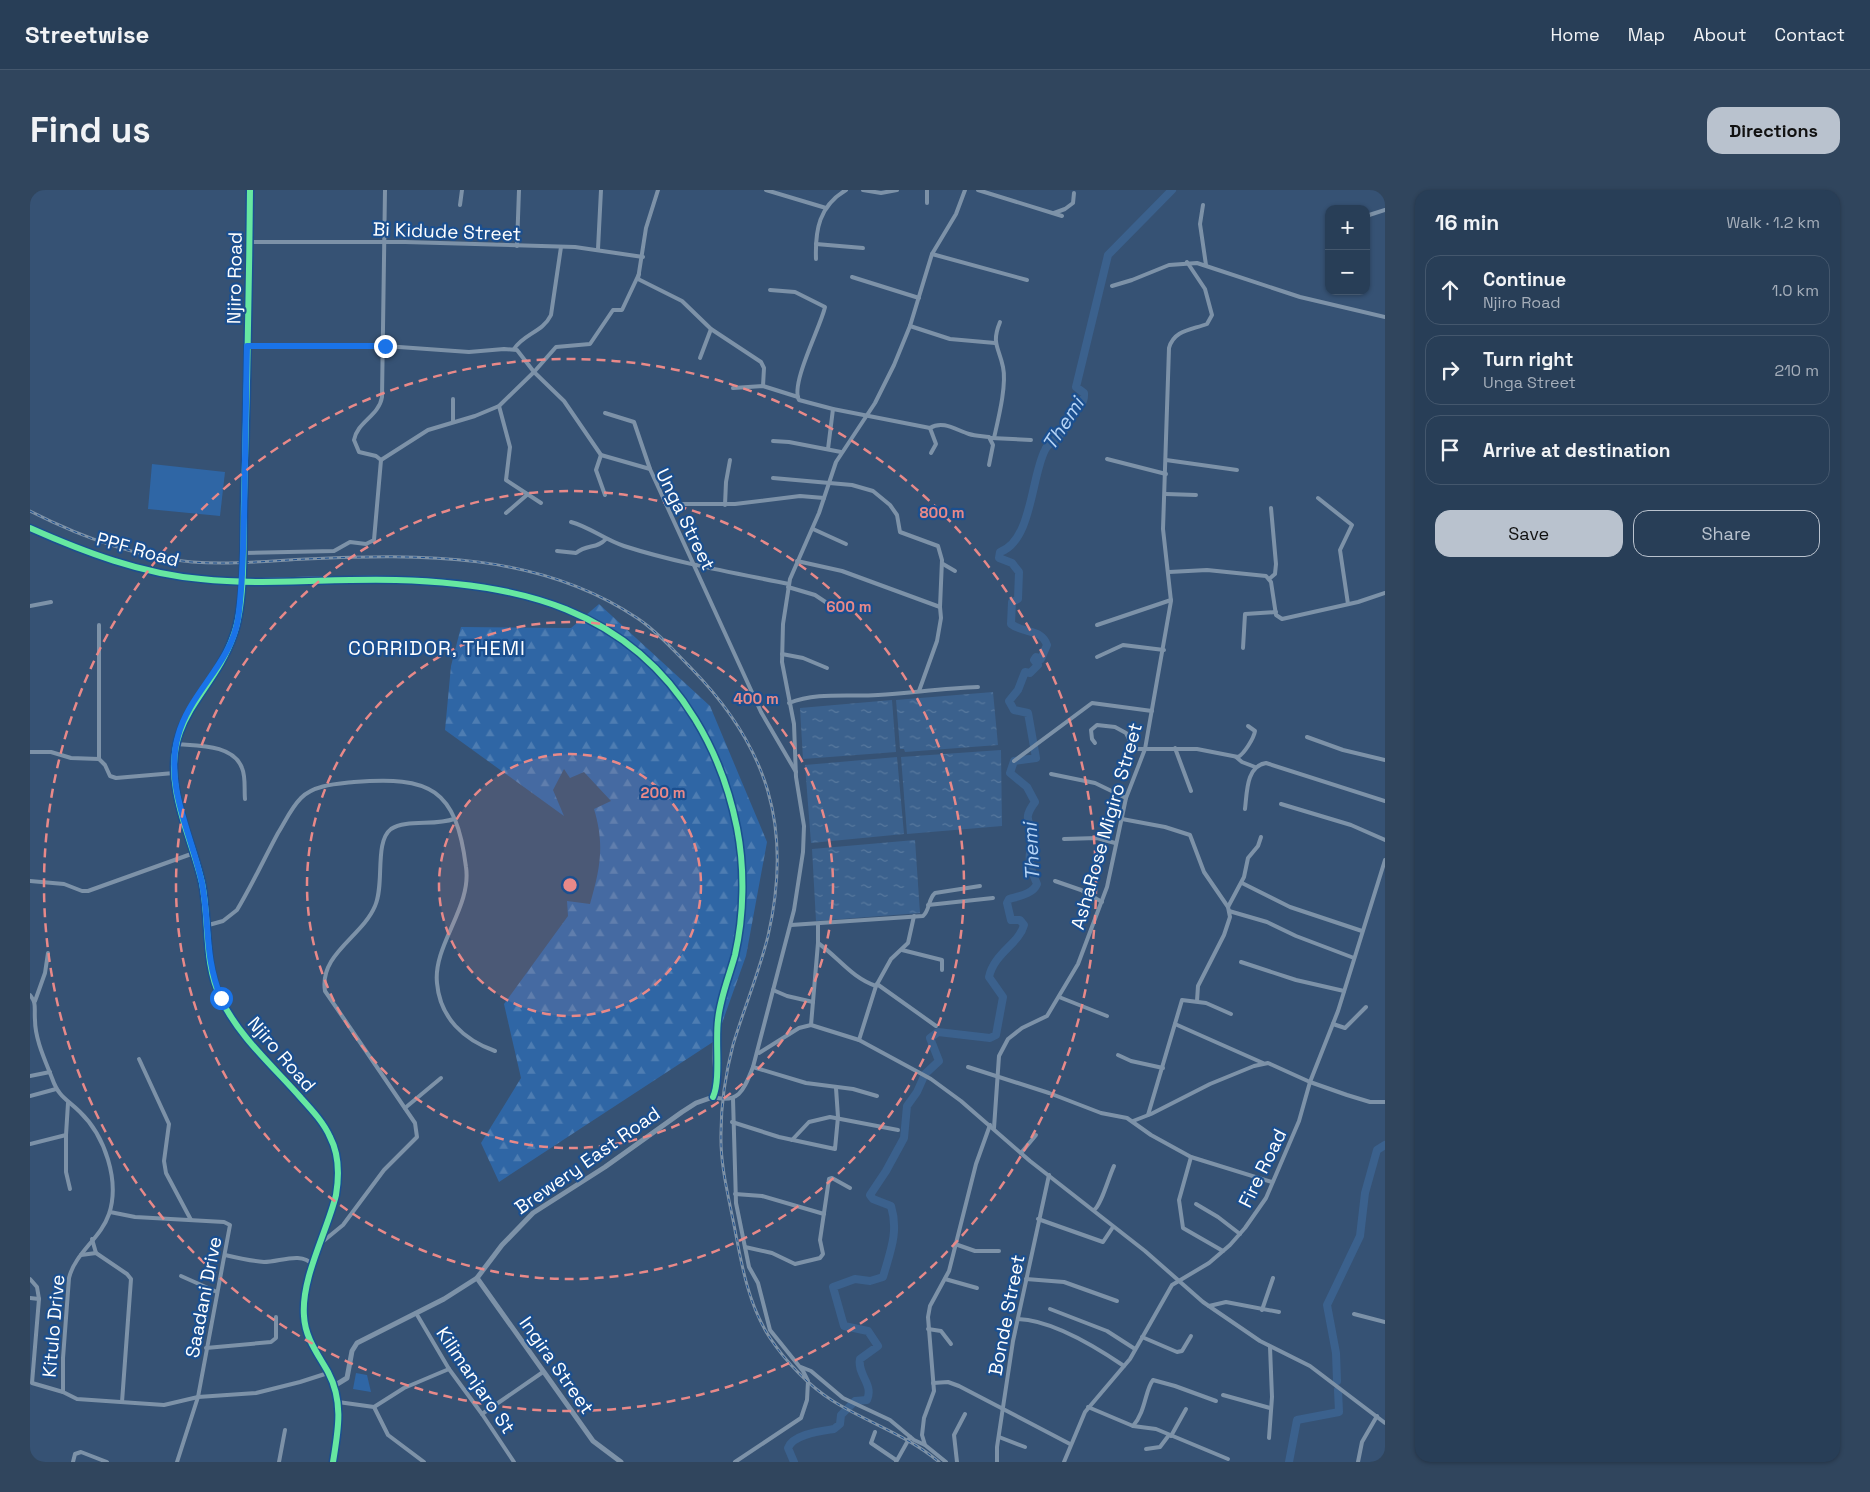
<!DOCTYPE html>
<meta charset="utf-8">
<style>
body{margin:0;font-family:"Space Grotesk",sans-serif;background:#30455d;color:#f1f3f6}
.controls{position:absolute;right:15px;top:15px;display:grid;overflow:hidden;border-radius:10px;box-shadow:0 1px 4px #0004}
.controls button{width:45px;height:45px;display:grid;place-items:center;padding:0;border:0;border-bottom:1px solid #44576d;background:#283e57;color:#f1f3f6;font:25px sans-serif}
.stop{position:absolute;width:15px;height:15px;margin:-11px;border:4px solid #1a73e8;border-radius:50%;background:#fff}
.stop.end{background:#1a73e8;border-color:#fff;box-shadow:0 1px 5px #0008}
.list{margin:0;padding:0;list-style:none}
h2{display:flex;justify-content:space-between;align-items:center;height:65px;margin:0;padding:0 20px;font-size:21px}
h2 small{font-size:16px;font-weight:400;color:#a5aeba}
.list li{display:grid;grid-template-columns:32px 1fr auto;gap:15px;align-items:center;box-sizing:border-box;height:70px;margin:0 10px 10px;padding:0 10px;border:1px solid #44576d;border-radius:15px}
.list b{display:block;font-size:19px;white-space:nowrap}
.list p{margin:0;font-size:16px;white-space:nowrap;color:#a5aeba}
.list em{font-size:16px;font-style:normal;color:#a5aeba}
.actions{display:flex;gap:10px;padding:15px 20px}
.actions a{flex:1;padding:11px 0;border:1px solid #b9c2ce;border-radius:15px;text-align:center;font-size:18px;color:#b9c2ce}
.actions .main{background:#b9c2ce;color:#111}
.icon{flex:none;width:28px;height:28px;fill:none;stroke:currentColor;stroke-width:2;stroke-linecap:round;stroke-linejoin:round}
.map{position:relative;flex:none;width:1355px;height:1272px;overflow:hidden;border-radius:15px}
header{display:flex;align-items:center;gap:30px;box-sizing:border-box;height:70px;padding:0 25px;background:#283e57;border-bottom:1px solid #44576d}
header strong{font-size:24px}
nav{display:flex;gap:28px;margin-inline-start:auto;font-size:18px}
.intro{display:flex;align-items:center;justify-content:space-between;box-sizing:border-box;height:120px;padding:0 30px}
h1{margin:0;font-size:35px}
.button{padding:12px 22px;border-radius:15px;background:#b9c2ce;color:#111;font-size:18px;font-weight:700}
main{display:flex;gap:30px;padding:0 30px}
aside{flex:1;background:#283e57;border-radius:15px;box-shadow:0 1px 4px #0004}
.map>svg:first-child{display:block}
</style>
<header>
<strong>Streetwise</strong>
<nav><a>Home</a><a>Map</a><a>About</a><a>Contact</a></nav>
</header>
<div class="intro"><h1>Find us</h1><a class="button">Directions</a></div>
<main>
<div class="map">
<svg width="1355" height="1272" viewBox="0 0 1355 1272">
<defs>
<pattern id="forest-firs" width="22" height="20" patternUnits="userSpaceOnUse" patternTransform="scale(1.25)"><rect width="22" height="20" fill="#2f66a5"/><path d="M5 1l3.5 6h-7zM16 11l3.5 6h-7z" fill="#4e7db2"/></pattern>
<pattern id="water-ripples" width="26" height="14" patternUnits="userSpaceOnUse" patternTransform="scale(1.25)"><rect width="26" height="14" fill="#3b618d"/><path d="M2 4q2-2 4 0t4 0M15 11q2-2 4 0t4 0" fill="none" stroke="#58799e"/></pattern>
</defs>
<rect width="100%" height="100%" fill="#365274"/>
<path fill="url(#forest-firs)" d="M569,414L680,516L737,652L716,766L686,850L469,992L451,953L491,888L474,814L538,726L537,711L560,714C570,679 575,655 564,619L581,611L554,582L540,588L534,579L523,600L534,626L415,540L421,476L431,437L541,438Z"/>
<g fill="#2f66a5">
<path d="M122,274L195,282L190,326L118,319Z"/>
<path d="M326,1183L337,1185L341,1202L323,1199Z"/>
</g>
<g fill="url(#water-ripples)">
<path d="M963,502L968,555L875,562L874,559H870L866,510Z"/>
<path d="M862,510L866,562L773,569L770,518Z"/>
<path d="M971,560L972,636L877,644L871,567Z"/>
<path d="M867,567L874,644L781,653L775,575Z"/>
<path d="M885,650L890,723L786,731L782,659Z"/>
</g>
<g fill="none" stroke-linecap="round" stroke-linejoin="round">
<g stroke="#3b618d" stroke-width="8">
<path d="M1307,1191L1306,1163L1297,1115L1330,1046L1335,1003L1347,960L1355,955"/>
<path d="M764,1272L758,1258C763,1244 792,1241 804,1239L810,1234L811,1225L825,1211L837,1210C844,1194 827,1185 830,1169L848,1156L838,1141L814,1136L803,1097L825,1089L840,1091L853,1087C860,1062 869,1042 861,1016L843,1009L840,1005L856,981L874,948L877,916L887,902L895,884L909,871L900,848L908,842L960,848L966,845L973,807L959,787C964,763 989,754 994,735L990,730H981L977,713L979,709C989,706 1003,704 1007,694C1003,685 998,673 1000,663C1002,658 1003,654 1003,648C1003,631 990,632 1005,612L997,597L980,583L984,571L1006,568L998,523L984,520L979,511L988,500L995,482L1000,483L1008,475L1004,470L1006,467L1011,469L1017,455C1011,438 994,444 981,434L982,412L988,409L989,382L982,373L969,368L970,362C1002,351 1001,287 1015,260C1018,253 1026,250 1031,244C1036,239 1036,233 1038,227C1043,217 1055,218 1054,203L1046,197L1078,65L1142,0"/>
<path d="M1259,1272L1267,1230L1309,1222L1308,1200"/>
</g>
<g stroke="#7d92a8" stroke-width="4">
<path d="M628,0L616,38L608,89L652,111L681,139L731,172L734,178L733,196"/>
<path d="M736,0L796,18"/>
<path d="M833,0L851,3L867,0"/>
<path d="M897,0V13"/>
<path d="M948,0L1032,26"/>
<path d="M430,15L432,0"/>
<path d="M1173,15L1170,34L1176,75"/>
<path d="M1024,23L1035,19L1043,13L1044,3"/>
<path d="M1336,26L1355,20"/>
<path d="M220,52H375L545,57L613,67"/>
<path d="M786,54L833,58"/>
<path d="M487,56L489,0"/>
<path d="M568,59L571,0"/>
<path d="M902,64L997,90"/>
<path d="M786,69C785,40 789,16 816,0"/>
<path d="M822,87L889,108"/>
<path d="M1082,96L1102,90L1139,75L1167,73L1270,107L1355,127"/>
<path d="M740,100L765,102L795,117C791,136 760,194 769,210L803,219L900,238C913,230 926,240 939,244C945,246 952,246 959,247L963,255L959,275"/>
<path d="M880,136L920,149L965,153"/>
<path d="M217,156H355L439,162L474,159L487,160L504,182L534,211L571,265L620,279L731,522L766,582"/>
<path d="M484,159C493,144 513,142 521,125L531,57"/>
<path d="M670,168L681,139"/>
<path d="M703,198L733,196L768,207"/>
<path d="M469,216L480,257L476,290L511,313"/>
<path d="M575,223L604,232L620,279"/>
<path d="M423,232V209"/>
<path d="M900,238L906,254L901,263"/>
<path d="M961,248L1001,250"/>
<path d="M964,248C968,230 977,195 973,177C969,157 961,154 970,132"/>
<path d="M743,251L759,252L811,262"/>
<path d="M798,259L803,219"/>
<path d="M571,265L566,280L575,305"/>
<path d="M1077,269L1136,284"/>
<path d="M351,270L398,240L445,226L469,216L504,182L526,157L560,154L583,120H592L609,84"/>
<path d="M1136,270L1207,280"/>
<path d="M743,288L822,295L843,301L860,315L867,325L870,342L908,356L912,370L910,417L911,428L907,451L889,501"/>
<path d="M1136,304L1166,305"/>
<path d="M1288,308L1322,335L1310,360L1318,414"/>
<path d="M636,314H705L770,306L794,308"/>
<path d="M695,315L696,292L700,270"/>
<path d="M476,323L498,304"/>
<path d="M541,332C560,337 575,350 594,356C647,373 705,383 759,394"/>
<path d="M0,338C68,368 137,390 211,391"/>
<path d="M783,339L816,354"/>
<path d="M527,361L546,363C557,354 567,359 576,349"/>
<path d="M213,363L304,361L320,352L336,354L344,350L351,270L346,266L329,262L324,250C327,232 349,226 352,207L355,0"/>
<path d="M767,371L812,381L910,417"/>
<path d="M913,374L925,381"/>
<path d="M1139,382L1177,380L1236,386L1241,392L1246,425L1252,429L1328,412L1355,403"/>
<path d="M1239,389L1245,384L1246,374L1241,318"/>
<path d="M758,397L785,405L803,417L818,420"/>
<path d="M0,416L21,412"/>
<path d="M69,435V569"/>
<path d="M1067,435L1141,410"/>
<path d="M1213,458L1215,424L1246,422"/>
<path d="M752,464L773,468L797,478"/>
<path d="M1067,467L1093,455L1134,460"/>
<path d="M759,513C787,502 818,507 848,505C881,503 914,498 948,497"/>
<path d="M1277,547L1313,560L1355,570"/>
<path d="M1065,553L1062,549L1061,540L1067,535L1085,537L1096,543L1104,559H1167L1208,567C1214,564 1224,548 1225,541L1218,536"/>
<path d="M146,554C167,556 203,554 212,578C216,587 214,600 215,609"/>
<path d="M1145,558L1161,601"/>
<path d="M0,562H21L41,568L69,569L75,575L80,586L86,588L144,583"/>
<path d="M1206,567L1212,572L1225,577"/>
<path d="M984,571L1062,513L1122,521"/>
<path d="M1021,584L1065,593L1096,608"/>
<path d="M1251,614L1321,635L1355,650"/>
<path d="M1215,619C1217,603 1216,576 1236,573L1355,611"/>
<path d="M1092,629L1135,637L1160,645L1174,682L1198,717L1200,727L1194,745L1168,796L1167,811"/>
<path d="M1034,649L1067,648L1085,653"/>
<path d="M0,691L34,694L52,701H58L164,663"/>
<path d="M1025,691L1051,700L1072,712"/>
<path d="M1212,693L1260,717L1332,741"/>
<path d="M898,715L963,708"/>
<path d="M1198,717L1214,687L1218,668L1228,656L1231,647"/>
<path d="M1199,721L1237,732L1266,746L1324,768"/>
<path d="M761,735L893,726C900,720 898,709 905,703L950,696"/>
<path d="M175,736L193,731L207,720C222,695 234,669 248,643C255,632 261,618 271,608C284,595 306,594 324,592C400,586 426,598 436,677C442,717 403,755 407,793C410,828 434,850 465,861"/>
<path d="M788,753C809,768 822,788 846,796"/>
<path d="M872,760L912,770V780"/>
<path d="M1211,772L1266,790L1314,801"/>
<path d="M847,794L906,836"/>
<path d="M743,800L757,806L783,812"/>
<path d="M0,805C7,813 4,819 5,830C5,849 15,870 22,888C29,908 37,909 50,922C75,946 90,991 79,1024C71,1048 45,1063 39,1088L33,1168V1202L47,1209L134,1215L168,1207L226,1203L270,1192L298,1183"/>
<path d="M1029,807L1077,826"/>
<path d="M5,811L15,783L18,763"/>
<path d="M1145,834L1233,873"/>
<path d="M1303,834L1315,838L1336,817"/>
<path d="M781,835L788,753V734"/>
<path d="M829,850L846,796L861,769L878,753L884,726"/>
<path d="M729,863L769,838L781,835L829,850L901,889L931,911L1000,971L1115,1061L1173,1112L1230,1151L1280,1176L1355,1233"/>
<path d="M1088,865L1101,871L1133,878"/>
<path d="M109,869L139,934L134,971L136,983L161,1030"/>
<path d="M723,877L776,893L823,899L847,906"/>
<path d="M938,877L1019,903L1071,923L1097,928L1121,945L1161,967L1242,992"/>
<path d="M0,886L20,882"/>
<path d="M0,906L26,899"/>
<path d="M683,907C710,914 714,899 723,877L764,720L773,662L774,636L766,587L764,534L752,472L753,434L760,389L789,323L806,272L845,213L864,175L880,136L902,64L926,24L935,0"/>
<path d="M703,909L706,1013L719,1077L728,1093L740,1140L773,1181L778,1191L777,1210L771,1228L705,1272"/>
<path d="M375,918L411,888"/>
<path d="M1118,925L1152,810L1176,813L1201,824"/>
<path d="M1103,931L1121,924L1180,894L1224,876L1238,873L1280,892L1317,905L1340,912H1355"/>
<path d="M702,932L749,947L805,959L808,927L806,898"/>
<path d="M964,938L969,866L978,849L992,838L1017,826L1048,774L1077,697L1096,608L1115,559L1141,411L1133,339L1139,158C1144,140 1161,140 1177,134L1182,125L1175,99L1157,72"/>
<path d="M36,945V982L40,999"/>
<path d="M762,950L779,932L800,927L868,940"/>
<path d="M0,954L36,945L38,913"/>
<path d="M991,963L1006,945"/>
<path d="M1161,967L1149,1010L1153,1038L1193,1061"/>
<path d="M705,1004L732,1006L794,1024"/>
<path d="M1166,1014L1188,1027L1210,1044"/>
<path d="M1064,1020C1071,1016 1079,986 1084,976"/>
<path d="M80,1022L105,1027L194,1032L200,1035L168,1207L147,1272"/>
<path d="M1008,1029L1073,1052L1083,1037"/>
<path d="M62,1049L66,1063"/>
<path d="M291,1053L313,1035L354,980L387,947L385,933L295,801C289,764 332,747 345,716C355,694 344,652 361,639C376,629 405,636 424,629"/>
<path d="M925,1054L945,1061H969"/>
<path d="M715,1057L742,1063L765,1074L790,1068L793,1064L790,1050L799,989L802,988L820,998"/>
<path d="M51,1065L66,1063L97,1084L101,1089L92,1212"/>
<path d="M195,1065C208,1068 221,1071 234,1072C250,1072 271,1061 283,1075"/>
<path d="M151,1086L187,1102"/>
<path d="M0,1089L7,1097L9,1109L2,1193L33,1202"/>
<path d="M915,1089L947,1098"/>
<path d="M996,1089L1034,1092L1087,1111"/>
<path d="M0,1108L9,1109"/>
<path d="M1179,1116L1196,1112L1249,1122"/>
<path d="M1020,1119L1077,1141L1105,1159"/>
<path d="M1232,1120L1243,1088"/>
<path d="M386,1123L419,1179L452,1224L484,1272"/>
<path d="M1324,1124L1355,1132"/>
<path d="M988,1129C1022,1130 1066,1157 1094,1176"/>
<path d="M898,1139L911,1141L921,1154"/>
<path d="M1112,1147L1147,1162L1152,1161L1161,1146"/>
<path d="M176,1158L241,1152L246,1148V1127"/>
<path d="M771,1177L781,1181L813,1208L860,1230L884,1250L895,1255"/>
<path d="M903,1193L918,1192L929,1196L1040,1254"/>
<path d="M1193,1205L1240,1218"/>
<path d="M308,1212L344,1217L358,1245L394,1272"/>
<path d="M344,1217L374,1198L419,1179"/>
<path d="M1058,1217L1103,1236L1126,1239L1198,1269"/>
<path d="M452,1224L513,1182"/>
<path d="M1103,1236C1116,1221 1115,1200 1123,1190L1145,1196L1186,1211"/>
<path d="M845,1242L841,1253L866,1270"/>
<path d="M1141,1246L1156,1219"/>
<path d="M969,1247L995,1257"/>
<path d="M1239,1248L1242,1207L1240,1157"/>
<path d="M1116,1259L1130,1257L1139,1245"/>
<path d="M43,1272L45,1264L51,1262L77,1272"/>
<path d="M249,1272L255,1240"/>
<path d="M866,1272L880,1247"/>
<path d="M916,1272L895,1255L892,1245L894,1228L904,1201L898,1127L900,1116L919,1081L946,974L960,935"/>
<path d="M927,1272L924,1245L935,1224"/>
<path d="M967,1272V1257L983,1151L1019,985"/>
<path d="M1034,1272L1055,1222L1100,1169L1142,1095L1179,1073L1200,1055L1215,1038L1236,1008L1269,931L1280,892L1308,821L1355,670"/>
<path d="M1328,1272L1332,1252L1347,1226"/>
</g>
<g stroke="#7d92a8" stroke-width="5">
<path d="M220,0C219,104 217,207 214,311C213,348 216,410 204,444C184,504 133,526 146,600C151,632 165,662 172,693C180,732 173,772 191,809C209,847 244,877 271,908C282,920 294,933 300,947C309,964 309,987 306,1005C297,1042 271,1088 274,1126C275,1148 288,1164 298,1182C314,1212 308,1241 303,1272"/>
<path d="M211,391C308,389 412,380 506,408C534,417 563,428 587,445C678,507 719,620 711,727C709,756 699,782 691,810C686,828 685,849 685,868C685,881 689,895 683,907L666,913L652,922L575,977L503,1023L472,1055L447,1088L414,1109L327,1153L322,1161L317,1188L304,1196"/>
<path d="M447,1088L563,1251L591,1272"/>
</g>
<g stroke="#7e92a7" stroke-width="3">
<path id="rail" d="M0,321C51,347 104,367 162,372C200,375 238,371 276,369C391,364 508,362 607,428C627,441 644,461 661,478C738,557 763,637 738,746C729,783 714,818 703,855C696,882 691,915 691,943C690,976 699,1008 705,1040C712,1077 719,1116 740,1148C756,1172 779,1196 803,1211C838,1233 877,1245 909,1272"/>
</g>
<use href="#rail" stroke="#1b4f8f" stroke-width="1" stroke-dasharray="4" stroke-linecap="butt"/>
<g stroke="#1b4f8f" stroke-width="9">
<g id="cycleway">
<path d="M220,0C219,104 217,207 214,311C213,348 216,410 204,444C184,504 133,526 146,600C151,632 165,662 172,693C180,732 173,772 191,809C209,847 244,877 271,908C282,920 294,933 300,947C309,964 309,987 306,1005C297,1042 271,1088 274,1126C275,1148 288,1164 298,1182C314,1212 308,1241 303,1272"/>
<path d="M0,338C54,362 112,384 171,389C235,396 302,388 366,390C488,393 598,419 665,529C686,563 699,598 707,638C715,679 714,725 705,765C699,787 690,808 688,830C685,851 691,890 683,907"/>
</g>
</g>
<use href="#cycleway" stroke="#66e7a1" stroke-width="6"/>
</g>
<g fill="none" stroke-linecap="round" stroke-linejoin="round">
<path stroke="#1a73e8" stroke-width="6" d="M191,808C174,766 180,735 172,693C162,645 134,596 148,546C159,503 201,474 208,429C213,395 213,360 214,327C215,270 216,213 217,156H355"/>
</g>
<circle cx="540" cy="695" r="131" fill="#e88989" fill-opacity=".12"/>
<g fill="none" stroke="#e88989" stroke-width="2.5" stroke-dasharray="9 6">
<circle cx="540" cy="695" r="131"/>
<circle cx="540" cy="695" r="263"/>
<circle cx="540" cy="695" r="394"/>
<circle cx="540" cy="695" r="526"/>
</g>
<g text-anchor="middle" stroke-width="4.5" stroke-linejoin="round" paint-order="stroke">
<g font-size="19" fill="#fff" stroke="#1b4f8f">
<text transform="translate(417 41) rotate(2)" y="7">Bi Kidude Street</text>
<text transform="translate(204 88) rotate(-89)" y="7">Njiro Road</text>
<text transform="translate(656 329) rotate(64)" y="7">Unga Street</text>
<text transform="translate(108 359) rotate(15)" y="7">PPF Road</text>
<text transform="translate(1076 636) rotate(-74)" y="7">AshaRose Migiro Street</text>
<text transform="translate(252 864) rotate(49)" y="7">Njiro Road</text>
<text transform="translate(557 970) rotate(-35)" y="7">Brewery East Road</text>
<text transform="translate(1232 978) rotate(-64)" y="7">Fire Road</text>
<text transform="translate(173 1107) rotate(-79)" y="7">Saadani Drive</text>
<text transform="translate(976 1125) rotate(-79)" y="7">Bonde Street</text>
<text transform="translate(23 1136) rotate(-85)" y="7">Kitulo Drive</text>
<text transform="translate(527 1175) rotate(55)" y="7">Ingira Street</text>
<text transform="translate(446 1190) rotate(56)" y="7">Kilimanjaro St</text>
</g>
<g font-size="20" font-style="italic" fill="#b5d3f5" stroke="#1b4f8f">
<text transform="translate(1033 234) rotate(-57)" y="7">Themi</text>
<text transform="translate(1001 662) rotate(-93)" y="7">Themi</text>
</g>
<g font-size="20" letter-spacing="1" fill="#fff" stroke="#1b4f8f">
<text x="407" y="465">CORRIDOR, THEMI</text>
</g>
</g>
<circle cx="540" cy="695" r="8" fill="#e88989" stroke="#1b4f8f" stroke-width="2.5"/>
<g font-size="15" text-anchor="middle" font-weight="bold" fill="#e88989" stroke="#1b4f8f" stroke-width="4.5" stroke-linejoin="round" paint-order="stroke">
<text x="912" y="328">800 m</text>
<text x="819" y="422">600 m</text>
<text x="726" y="514">400 m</text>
<text x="633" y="608">200 m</text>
</g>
</svg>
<div class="controls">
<button>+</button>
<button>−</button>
</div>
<div class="stop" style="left:191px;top:808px"></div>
<div class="stop end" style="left:355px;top:156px"></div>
</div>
<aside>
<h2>16 min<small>Walk · 1.2 km</small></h2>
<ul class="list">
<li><svg class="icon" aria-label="ahead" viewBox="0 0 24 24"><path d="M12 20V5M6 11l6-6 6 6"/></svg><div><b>Continue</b><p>Njiro Road</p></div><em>1.0 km</em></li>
<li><svg class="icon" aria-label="right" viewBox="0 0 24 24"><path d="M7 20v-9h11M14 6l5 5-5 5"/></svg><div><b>Turn right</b><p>Unga Street</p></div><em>210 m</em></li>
<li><svg class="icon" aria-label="arrive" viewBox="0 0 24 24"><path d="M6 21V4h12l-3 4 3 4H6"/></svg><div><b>Arrive at destination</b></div></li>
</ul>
<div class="actions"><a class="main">Save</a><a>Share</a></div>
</aside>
</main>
